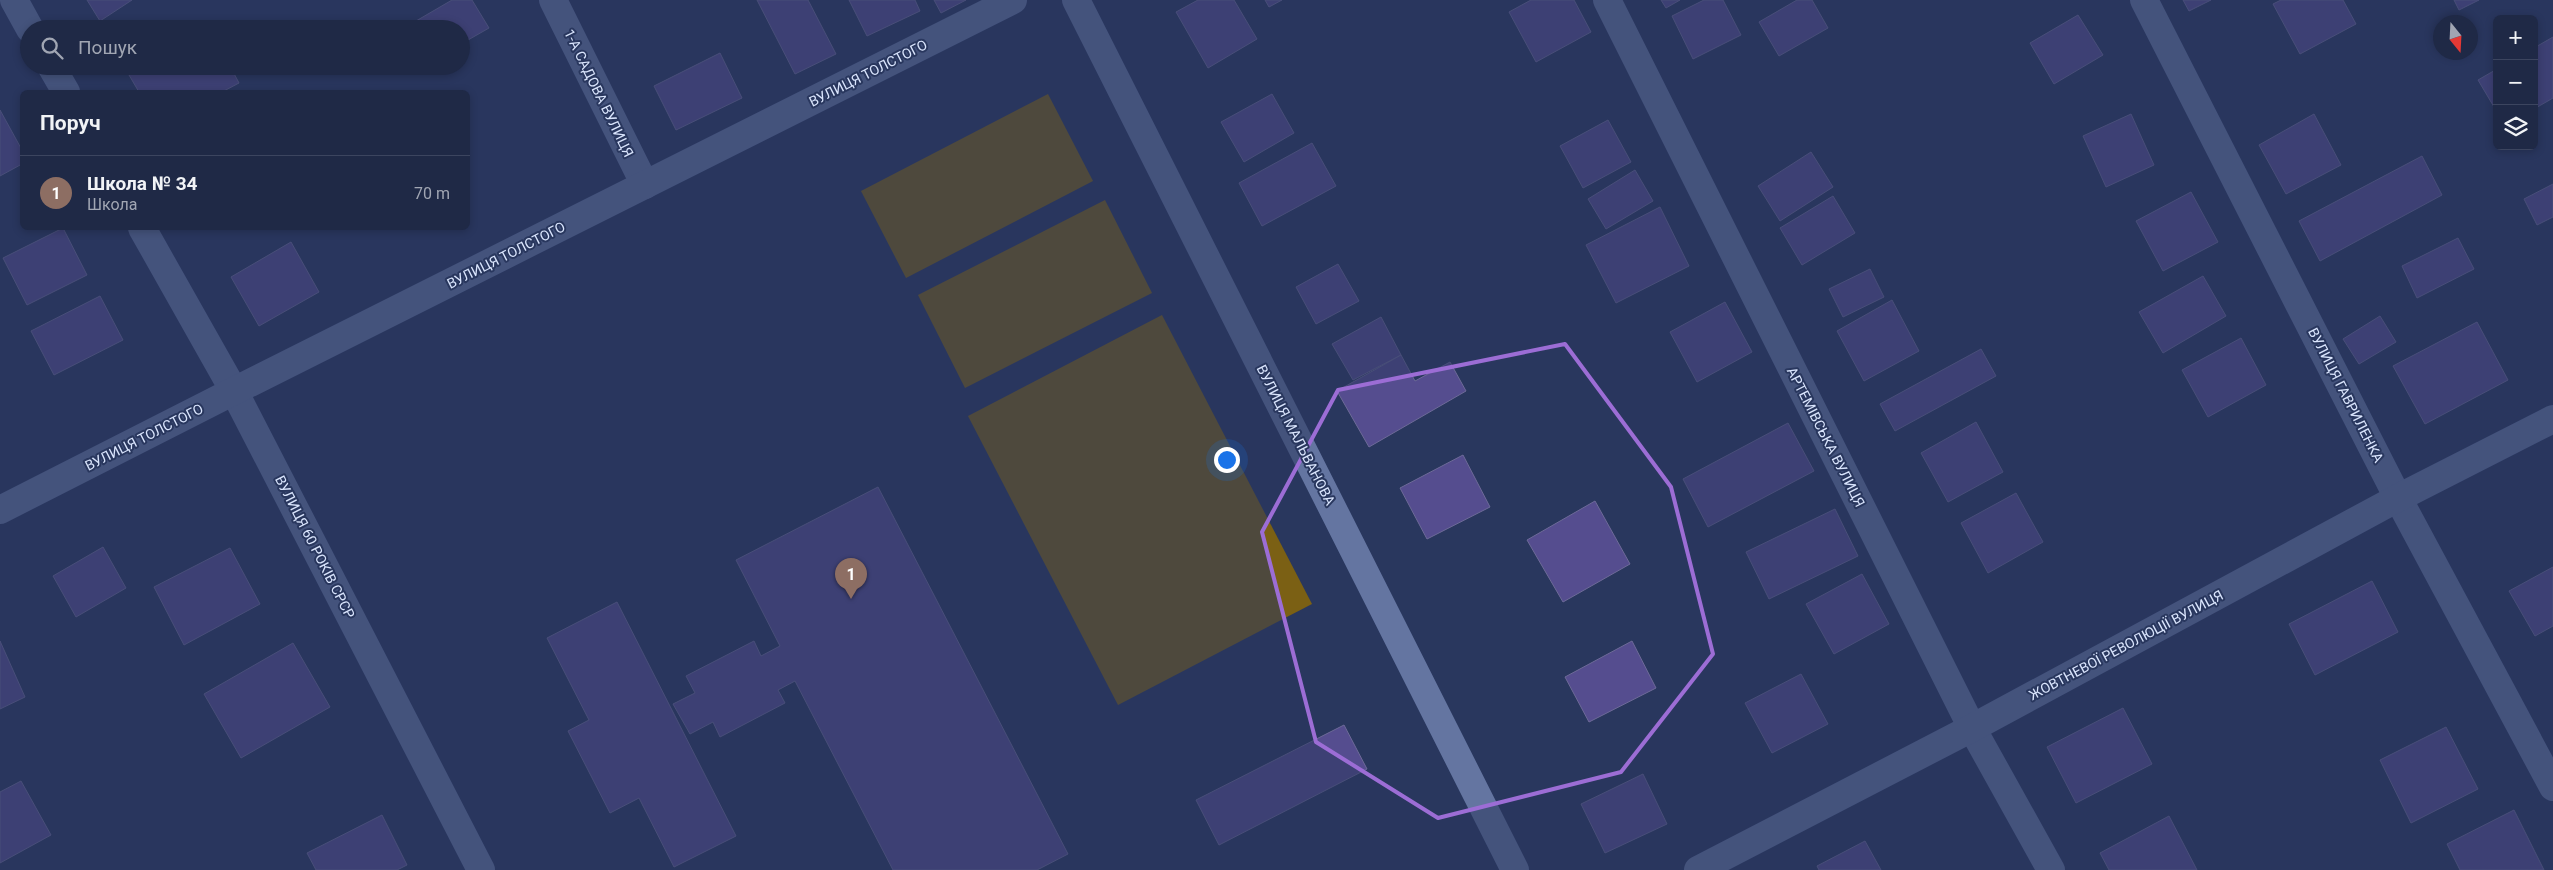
<!DOCTYPE html>
<html lang="uk">
<meta charset="utf-8">
<style>
body{margin:0;font-family:Roboto,sans-serif;background:#2c3551;color:#f1f3f6}
.controls{position:absolute;right:15px;top:15px;display:grid;overflow:hidden;border-radius:8px;box-shadow:0 2px 8px #0003}
.controls button{width:45px;height:45px;display:grid;place-items:center;padding:0;border:0;border-bottom:1px solid #3c455f;background:#1f2946;color:#f1f3f6;font:25px sans-serif}
.compass{position:absolute;left:2433px;top:15px;width:45px;height:45px;border-radius:50%;background:#1f2946;box-shadow:0 2px 8px #0003;rotate:162deg}
.you{position:absolute;left:1226px;top:459px;width:18px;height:18px;margin:-12px;border:4px solid #fff;border-radius:50%;background:#1a73e8;box-shadow:0 0 0 8px #1a73e833}
.badge{display:grid;place-items:center;width:32px;height:32px;border-radius:50%;background:#d6ab8b;color:#fff;font-size:16px;font-weight:700}
.pin{position:absolute;translate:-50% -41px;filter:drop-shadow(0 1px 2px #0008)}
.pin::after{content:'';position:absolute;top:26px;width:18px;height:15px;background:inherit;clip-path:polygon(0 0,100% 0,50% 100%)}
.list{margin:0;padding:0;list-style:none}
h2{display:flex;justify-content:space-between;align-items:center;height:65px;margin:0;padding:0 20px;font-size:21px}
h2 small{font-size:16px;font-weight:400;color:#a1a6b3}
.list li{display:grid;grid-template-columns:32px 1fr auto;gap:15px;align-items:center;box-sizing:border-box;height:75px;padding:0 20px;border-top:1px solid #3c455f}
.list b{display:block;font-size:19px;white-space:nowrap}
.list p{margin:0;font-size:16px;white-space:nowrap;color:#a1a6b3}
.list em{font-size:16px;font-style:normal;color:#a1a6b3}
.icon{flex:none;width:28px;height:28px;fill:none;stroke:currentColor;stroke-width:2;stroke-linecap:round;stroke-linejoin:round}
.map{position:relative;flex:none;width:2553px;height:870px;overflow:hidden}
.search{position:absolute;background:#1f2946;box-shadow:0 2px 8px #0003;left:20px;top:20px;width:450px;height:55px;display:flex;align-items:center;gap:12px;box-sizing:border-box;padding:0 18px;border-radius:28px;color:#a1a6b3;font-size:19px}
.panel{position:absolute;background:#1f2946;box-shadow:0 2px 8px #0003;left:20px;top:90px;width:450px;height:140px;border-radius:8px}
.map>svg:first-child{display:block}
</style>
<div class="map">
<svg width="2553" height="870" viewBox="0 0 2553 870">
<rect width="100%" height="100%" fill="#29375e"/>
<g fill="#7b6014">
<path d="M1048,94L1093,181L906,278L861,191Z"/>
<path d="M1105,200L1152,293L965,388L918,295Z"/>
<path d="M1162,315L1312,604L1118,705L968,416Z"/>
</g>
<g fill="#554d8f" stroke="#6d6a98">
<path d="M87,0H132L100,21Z"/>
<path d="M452,0H472L489,28L461,44V29H421L416,21Z"/>
<path d="M757,0H808L836,54L795,74Z"/>
<path d="M849,0H915L920,11L867,36Z"/>
<path d="M934,0H966L941,13Z"/>
<path d="M1198,0H1234L1257,39L1208,68L1176,12Z"/>
<path d="M1265,0H1282L1269,7Z"/>
<path d="M1531,0H1574L1591,32L1536,62L1509,12Z"/>
<path d="M1661,0H1680L1666,8Z"/>
<path d="M1704,0H1723L1741,35L1693,59L1672,16Z"/>
<path d="M1797,0H1812L1828,28L1779,56L1759,22Z"/>
<path d="M2183,0H2211L2189,11Z"/>
<path d="M2281,0H2343L2356,24L2300,54L2273,4Z"/>
<path d="M2454,0H2479L2459,10Z"/>
<path d="M2078,15L2103,55L2054,84L2030,43Z"/>
<path d="M2553,37V98L2534,109V48Z"/>
<path d="M720,53L742,98L676,130L654,86Z"/>
<path d="M145,66H230L239,83L222,92H139L129,75Z"/>
<path d="M2497,69V112L2478,80Z"/>
<path d="M1272,94L1294,133L1244,162L1221,122Z"/>
<path d="M0,110L22,150V164L0,176Z"/>
<path d="M2131,114L2154,165L2106,187L2083,136Z"/>
<path d="M2314,114L2341,165L2286,194L2259,145Z"/>
<path d="M1608,120L1631,162L1583,188L1560,146Z"/>
<path d="M1312,143L1336,186L1262,226L1239,183Z"/>
<path d="M1811,152L1833,187L1780,221L1758,186Z"/>
<path d="M2422,156L2442,195L2320,261L2299,221Z"/>
<path d="M1635,170L1653,201L1606,229L1588,199Z"/>
<path d="M2553,184V217L2537,225L2524,199Z"/>
<path d="M2191,192L2218,242L2163,271L2136,221Z"/>
<path d="M1833,196L1855,233L1802,265L1780,228Z"/>
<path d="M1660,207L1689,266L1616,303L1586,245Z"/>
<path d="M63,228L87,275L27,305L3,258Z"/>
<path d="M2458,238L2474,269L2417,298L2402,266Z"/>
<path d="M291,242L319,292L259,326L231,277Z"/>
<path d="M1338,264L1359,301L1316,324L1296,287Z"/>
<path d="M1870,269L1884,297L1843,317L1829,289Z"/>
<path d="M2203,276L2226,316L2163,353L2139,312Z"/>
<path d="M100,296L123,340L54,375L31,331Z"/>
<path d="M1892,300L1919,351L1864,381L1837,331Z"/>
<path d="M1725,302L1752,352L1697,382L1670,332Z"/>
<path d="M2380,316L2396,342L2359,364L2343,339Z"/>
<path d="M1381,317L1401,355L1353,380L1332,344Z"/>
<path d="M2477,322L2508,380L2425,424L2393,366Z"/>
<path d="M2241,338L2266,385L2208,417L2182,370Z"/>
<path d="M1981,349L1996,376L1895,431L1880,404Z"/>
<path d="M1401,355L1415,381L1450,362L1466,391L1369,447L1337,391Z"/>
<path d="M1976,422L2003,472L1948,502L1921,453Z"/>
<path d="M1788,423L1814,471L1708,527L1683,479Z"/>
<path d="M1463,455L1490,507L1427,539L1400,488Z"/>
<path d="M878,487L1068,854L1037,870H893L795,681L778,690L785,703L720,737L713,722L690,734L673,704L695,693L686,676L754,641L761,656L780,646L736,560Z"/>
<path d="M2016,493L2043,542L1988,573L1961,523Z"/>
<path d="M1595,501L1630,564L1563,602L1527,540Z"/>
<path d="M1835,509L1858,556L1769,599L1746,552Z"/>
<path d="M103,547L126,588L76,617L53,576Z"/>
<path d="M230,548L260,604L184,645L154,587Z"/>
<path d="M2553,567V626L2535,636L2509,591Z"/>
<path d="M1862,574L1889,624L1834,654L1806,604Z"/>
<path d="M2372,581L2398,632L2315,675L2289,624Z"/>
<path d="M617,602L736,836L674,867L639,798L610,813L568,731L589,720L547,638Z"/>
<path d="M0,641L25,697L0,709Z"/>
<path d="M1632,641L1656,688L1589,722L1565,677Z"/>
<path d="M293,643L330,707L241,758L204,694Z"/>
<path d="M1801,674L1828,724L1772,753L1745,703Z"/>
<path d="M2123,708L2152,764L2076,803L2047,747Z"/>
<path d="M1344,725L1367,769L1219,845L1196,800Z"/>
<path d="M2446,727L2478,789L2411,823L2380,760Z"/>
<path d="M1643,774L1667,824L1605,853L1581,804Z"/>
<path d="M21,781L51,835L0,863V792Z"/>
<path d="M2514,810L2544,870H2460L2447,844Z"/>
<path d="M382,815L407,865L397,870H316L307,853Z"/>
<path d="M2169,816L2197,870H2109L2100,853Z"/>
<path d="M1865,841L1881,870H1819L1817,866Z"/>
</g>
<g fill="none" stroke-linecap="round" stroke-linejoin="round">
<g stroke="#6475a1" stroke-width="28">
<path d="M14,0L30,29"/>
<path d="M553,0L645,185"/>
<path d="M1076,0L1515,870"/>
<path d="M1607,0L1972,728L2051,870"/>
<path d="M2144,0L2398,498L2553,787"/>
<path d="M51,66L66,92"/>
<path d="M142,228L234,391L481,870"/>
<path d="M1698,870L1972,728L2398,498L2553,419"/>
</g>
<path stroke="#6475a1" stroke-width="28" d="M0,510L234,391L1013,0"/>
</g>
<path d="M0 0H2553V870H0ZM1565,344L1671,487L1713,654L1621,772L1438,818L1316,742L1262,532L1338,390Z" fill="#29375e" fill-opacity=".55" fill-rule="evenodd"/>
<path fill="none" stroke="#9c6dd5" stroke-width="4" stroke-linejoin="round" d="M1565,344L1671,487L1713,654L1621,772L1438,818L1316,742L1262,532L1338,390Z"/>
<g text-anchor="middle" stroke-width="4" stroke-linejoin="round" paint-order="stroke">
<g font-size="14" fill="#dae5fd" stroke="#29375e">
<text transform="translate(868 73) rotate(-27)" y="5">ВУЛИЦЯ ТОЛСТОГО</text>
<text transform="translate(599 93) rotate(64)" y="5">1-А САДОВА ВУЛИЦЯ</text>
<text transform="translate(506 255) rotate(-27)" y="5">ВУЛИЦЯ ТОЛСТОГО</text>
<text transform="translate(2346 395) rotate(63)" y="5">ВУЛИЦЯ ГАВРИЛЕНКА</text>
<text transform="translate(1296 435) rotate(63)" y="5">ВУЛИЦЯ МАЛЬВАНОВА</text>
<text transform="translate(144 437) rotate(-27)" y="5">ВУЛИЦЯ ТОЛСТОГО</text>
<text transform="translate(1826 437) rotate(63)" y="5">АРТЕМІВСЬКА ВУЛИЦЯ</text>
<text transform="translate(315 547) rotate(63)" y="5">ВУЛИЦЯ 60 РОКІВ СРСР</text>
<text transform="translate(2126 645) rotate(-28)" y="5">ЖОВТНЕВОЇ РЕВОЛЮЦІЇ ВУЛИЦЯ</text>
</g>
</g>
</svg>
<div class="controls">
<button>+</button>
<button>−</button>
<button><svg class="icon" aria-label="layers" viewBox="0 0 24 24"><path d="M12 4l9 5-9 5-9-5zM3 14l9 5 9-5"/></svg></button>
</div>
<svg class="compass" viewBox="-18 -18 36 36"><path d="M0-13l5 13h-10z" fill="#e53935"/><path d="M0 13l5-13h-10z" fill="#a1a6b3"/></svg>
<div class="you"></div>
<div class="pin badge" style="left:851px;top:599px;background:#8d6e63">1</div>
<div class="search"><svg class="icon" aria-label="search" viewBox="0 0 24 24"><circle cx="10" cy="10" r="6"/><path d="M15 15l6 6"/></svg>Пошук</div>
<section class="panel">
<h2>Поруч<small></small></h2>
<ul class="list">
<li><span class="badge" style="background:#8d6e63">1</span><div><b>Школа № 34</b><p>Школа</p></div><em>70 m</em></li>
</ul>
</section>
</div>
